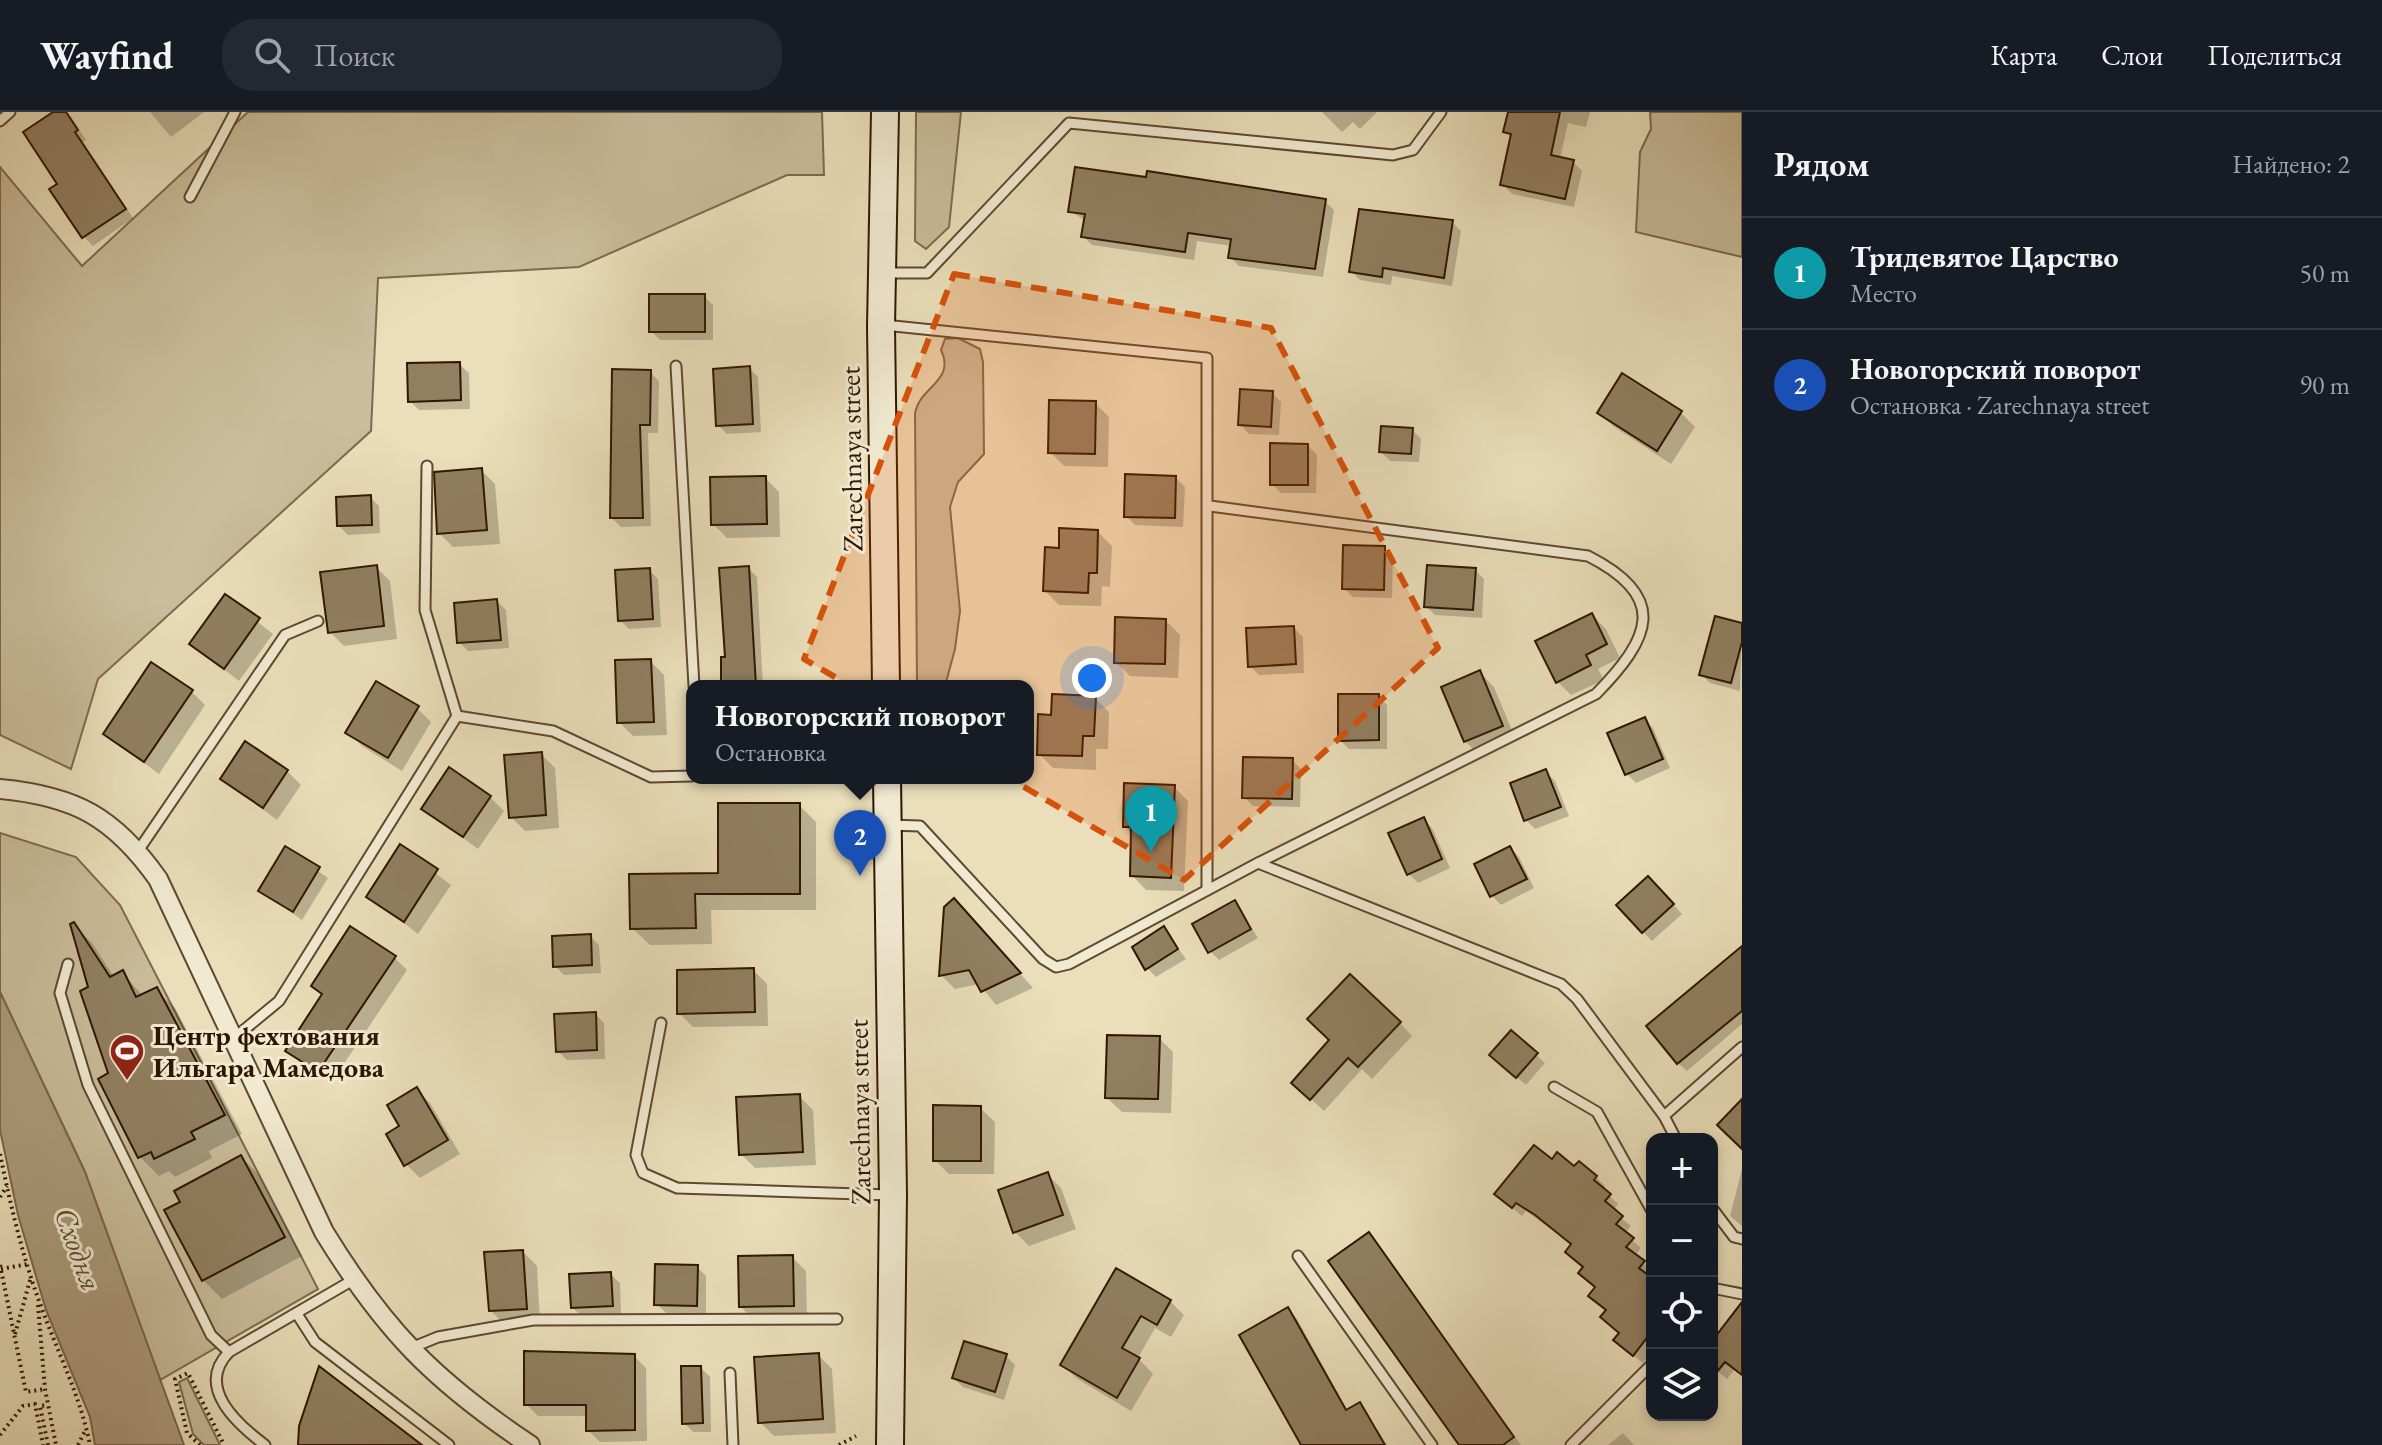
<!DOCTYPE html>
<html lang="ru">
<meta charset="utf-8">
<style>
body{margin:0;font-family:"EB Garamond",serif;background:#242831;color:#f1f3f6}
.controls{position:absolute;right:24px;bottom:24px;display:grid;overflow:hidden;border-radius:16px;box-shadow:0 4px 12px #0003}
.controls button{width:72px;height:72px;display:grid;place-items:center;padding:0;border:0;border-bottom:2px solid #363941;background:#171b24;color:#f1f3f6;font:40px sans-serif}
.you{position:absolute;left:1092px;top:566px;width:28px;height:28px;margin:-20px;border:6px solid #fff;border-radius:50%;background:#1a73e8;box-shadow:0 0 0 12px #1a73e833}
.badge{display:grid;place-items:center;width:52px;height:52px;border-radius:50%;background:#c59692;color:#fff;font-size:26px;font-weight:700}
.pin{position:absolute;translate:-50% -66px;filter:drop-shadow(0 2px 4px #0008)}
.pin::after{content:'';position:absolute;top:42px;width:28px;height:24px;background:inherit;clip-path:polygon(0 0,100% 0,50% 100%)}
.popup{position:absolute;left:686px;top:568px;width:348px;height:104px;box-sizing:border-box;display:grid;place-content:center;border-radius:16px;background:#171b24;filter:drop-shadow(0 2px 6px #0005);font-size:26px;white-space:nowrap;color:#9ea1a6}
.popup b{font-size:30px;color:#f1f3f6}
.popup::after{content:'';position:absolute;left:50%;top:100%;margin-left:-16px;border:16px solid transparent;border-top-color:#171b24}
.list{margin:0;padding:0;list-style:none}
h2{display:flex;justify-content:space-between;align-items:center;height:104px;margin:0;padding:0 32px;font-size:34px}
h2 small{font-size:26px;font-weight:400;color:#9ea1a6}
.list li{display:grid;grid-template-columns:52px 1fr auto;gap:24px;align-items:center;box-sizing:border-box;height:112px;padding:0 32px;border-top:2px solid #363941}
.list b{display:block;font-size:30px;white-space:nowrap}
.list p{margin:0;font-size:26px;white-space:nowrap;color:#9ea1a6}
.list em{font-size:26px;font-style:normal;color:#9ea1a6}
.icon{flex:none;width:44px;height:44px;fill:none;stroke:currentColor;stroke-width:2;stroke-linecap:round;stroke-linejoin:round}
.map{position:relative;flex:none;width:1742px;height:1333px;overflow:hidden}
header{display:flex;align-items:center;gap:48px;box-sizing:border-box;height:112px;padding:0 40px;background:#171b24;border-bottom:2px solid #363941}
header strong{font-size:38px}
nav{display:flex;gap:44px;margin-inline-start:auto;font-size:28px}
.search{width:560px;height:72px;background:#242831;display:flex;align-items:center;gap:20px;box-sizing:border-box;padding:0 28px;border-radius:32px;color:#9ea1a6;font-size:30px}
main{display:flex}
aside{flex:1;background:#171b24}
.map>svg:first-child{display:block}
</style>
<header>
<strong>Wayfind</strong>
<div class="search"><svg class="icon" aria-label="search" viewBox="0 0 24 24"><circle cx="10" cy="10" r="6"/><path d="M15 15l6 6"/></svg>Поиск</div>
<nav><a>Карта</a><a>Слои</a><a>Поделиться</a></nav>
</header>
<main>
<div class="map">
<svg width="1742" height="1333" viewBox="0 0 1742 1333">
<rect width="100%" height="100%" fill="#eadfba"/>
<filter id="stains"><feTurbulence type="fractalNoise" baseFrequency=".0025" numOctaves="4"/><feColorMatrix values="0 0 0 0 .2 0 0 0 0 .09 0 0 0 0 .02 0 0 0 .5 -.17"/></filter>
<radialGradient id="worn" r=".72"><stop offset=".6" stop-color="#630" stop-opacity="0"/><stop offset="1" stop-color="#630" stop-opacity=".3"/></radialGradient>
<g fill="#cabd9b" stroke="#7d6a4e" stroke-width="2">
<path d="M248,0H822L824,63H787L579,155L378,166L371,319L98,567L71,657L0,623V55L82,154Z"/>
<path d="M916,0H961L949,115L926,137L915,129Z"/>
<path d="M1650,0H1742V145L1636,120L1640,40L1651,17Z"/>
<path d="M958,226L980,237L983,250L984,342L958,370L950,395L960,499L955,537L945,574H917L915,302C919,274 956,270 941,238L945,227Z"/>
<path d="M0,721L76,745L120,793L318,1177L160,1268L85,1060L0,880Z"/>
<path d="M187,1266L220,1333H204L193,1322L179,1270Z"/>
</g>
<path fill="#ab9b7b" stroke="#7a664a" stroke-width="2" d="M0,880L85,1060L184,1333H95L90,1305L46,1198L18,1103L0,1018Z"/>
<g fill="#0003">
<path d="M57,0H66L71,5L86,28L82,30L133,106L93,134L84,125L60,72Z"/>
<path d="M150,0H204L171,25Z"/>
<path d="M1322,0H1377L1360,17L1353,10L1342,20Z"/>
<path d="M1510,0H1590L1586,15L1568,11L1560,47L1573,50L1582,59L1574,95L1512,82L1503,73L1512,26L1506,20Z"/>
<path d="M1325,89L1334,98L1323,165L1239,154L1230,145L1232,134L1197,129L1194,148L1092,133L1083,124L1086,109L1070,99Z"/>
<path d="M1452,110L1461,119L1452,174L1392,164L1391,173L1360,168L1351,159Z"/>
<path d="M704,184L713,193V228H660L651,219Z"/>
<path d="M459,252L469,261L470,297L419,298L410,289Z"/>
<path d="M749,256L758,265L761,320L727,322L718,313Z"/>
<path d="M650,260L659,269L658,321H648L651,414L621,415L612,406Z"/>
<path d="M1623,263L1681,301L1695,315L1671,352L1613,314L1599,300Z"/>
<path d="M1272,281L1281,290L1279,323L1249,322L1240,312Z"/>
<path d="M1095,291L1109,305L1108,355L1064,354L1050,340Z"/>
<path d="M1412,318L1421,327L1419,350L1390,349L1381,340Z"/>
<path d="M1308,334L1317,343L1316,381H1281L1272,372Z"/>
<path d="M481,358L495,372L500,432L453,435L439,421Z"/>
<path d="M765,366L779,380L780,425L727,426L713,412Z"/>
<path d="M1176,366L1185,375L1183,415L1135,413L1126,404Z"/>
<path d="M370,385L379,394L380,421L348,423L339,414Z"/>
<path d="M1098,420L1112,434L1110,475L1102,474L1101,494L1059,493L1045,479L1060,438Z"/>
<path d="M1384,436L1393,445L1392,486L1353,485L1344,476Z"/>
<path d="M376,455L390,469L397,527L344,534L330,520Z"/>
<path d="M748,456L757,465L763,574H723Z"/>
<path d="M649,458L658,467L661,515L629,517L620,508Z"/>
<path d="M1475,458L1484,467L1482,506L1435,503L1426,494Z"/>
<path d="M225,484L273,522L239,569L192,532Z"/>
<path d="M497,489L506,498L509,536L468,539L459,530Z"/>
<path d="M1592,503L1606,517L1620,546L1598,557L1604,568L1571,583L1557,569Z"/>
<path d="M1166,509L1180,523L1178,566L1130,564L1116,550Z"/>
<path d="M1742,513L1740,579L1710,571L1701,562Z"/>
<path d="M1294,516L1303,525L1304,561L1259,563L1250,554Z"/>
<path d="M650,549L664,563L667,623L633,624L619,610Z"/>
<path d="M1480,561L1494,575L1516,628L1479,643L1465,629Z"/>
<path d="M191,579L205,593L159,662L105,622Z"/>
<path d="M1378,584L1387,593V637H1349L1340,628Z"/>
<path d="M1095,586L1109,600L1108,637H1096V658L1053,656L1039,642L1053,605Z"/>
<path d="M417,596L431,610L402,659L362,634L348,620Z"/>
<path d="M1644,607L1653,616L1670,656L1636,671L1627,662Z"/>
<path d="M541,642L555,656L559,716L525,719L511,705Z"/>
<path d="M1292,648L1301,657L1300,695L1253,694L1244,685Z"/>
<path d="M287,659L301,673L277,708L223,667Z"/>
<path d="M1546,660L1555,669L1569,704L1535,717L1526,708Z"/>
<path d="M1174,675L1188,689L1184,779L1146,778L1132,763L1133,723L1125,714Z"/>
<path d="M490,685L504,699L478,737L424,697Z"/>
<path d="M799,693L816,710V798H711L712,832L650,833L632,816L720,763Z"/>
<path d="M1423,707L1432,716L1450,756L1418,771L1409,762Z"/>
<path d="M401,735L451,773L418,822L369,784Z"/>
<path d="M1510,736L1519,745L1534,776L1501,793L1492,784Z"/>
<path d="M286,737L328,766L302,808L261,779Z"/>
<path d="M1657,775L1682,802L1652,829L1643,820Z"/>
<path d="M1235,790L1258,826L1219,848L1210,839Z"/>
<path d="M968,803L1033,876L996,893L979,872L955,877L941,863Z"/>
<path d="M74,813L92,831L114,865L122,861L143,884L156,878L175,896L242,1022L209,1039L212,1046L175,1065L169,1059L159,1064L140,1045L101,968L111,962Z"/>
<path d="M1164,817L1186,847L1156,865L1147,856Z"/>
<path d="M590,824L599,833L601,861L564,863L555,854Z"/>
<path d="M1742,835V912L1687,959L1678,951Z"/>
<path d="M395,846L407,858L331,971L287,938L323,884L313,874Z"/>
<path d="M753,858L767,872L768,914L693,915L679,901Z"/>
<path d="M595,902L604,911L605,947L567,948L558,939Z"/>
<path d="M1400,911L1412,924L1372,967L1362,957L1324,999L1294,971Z"/>
<path d="M1159,926L1173,940L1171,1001L1122,1000L1107,986Z"/>
<path d="M1536,943L1545,951L1526,973L1501,952Z"/>
<path d="M416,977L430,991L460,1042L420,1066L406,1052Z"/>
<path d="M799,984L813,998L816,1053L755,1056L741,1042Z"/>
<path d="M980,996L995,1010L994,1062H949L935,1048Z"/>
<path d="M241,1045L260,1064L302,1144L222,1187L203,1168L182,1091Z"/>
<path d="M1552,1049L1596,1065L1605,1074L1602,1077L1618,1092L1613,1099L1631,1114L1625,1121L1641,1136L1635,1144L1652,1159L1648,1166L1652,1169V1239L1643,1251L1625,1237L1621,1222L1573,1133L1526,1099L1522,1104L1506,1091Z"/>
<path d="M1742,1057V1114L1730,1104Z"/>
<path d="M1047,1062L1061,1076L1076,1117L1029,1134L1015,1120Z"/>
<path d="M1369,1123L1378,1132L1521,1333H1462Z"/>
<path d="M523,1140L537,1154L540,1210L505,1213L491,1199Z"/>
<path d="M792,1145L806,1159L807,1207L755,1209L741,1195Z"/>
<path d="M697,1155L706,1164V1202L666,1201L657,1192Z"/>
<path d="M1117,1158L1170,1189L1184,1203L1171,1225L1155,1216L1138,1246L1153,1262L1131,1299L1076,1266L1062,1252Z"/>
<path d="M610,1162L620,1171L621,1202L582,1205L573,1196Z"/>
<path d="M1288,1198L1297,1207L1348,1299L1360,1292L1387,1333H1307Z"/>
<path d="M1742,1198V1263L1735,1257L1727,1267L1712,1255V1232Z"/>
<path d="M818,1243L832,1257L836,1321L774,1324L760,1310Z"/>
<path d="M634,1244L646,1256L647,1329L600,1330L588,1318V1304H538L526,1292Z"/>
<path d="M1006,1244L1015,1253L1004,1288L963,1275L954,1266Z"/>
<path d="M701,1256L710,1265L711,1320H693L684,1311Z"/>
<path d="M1623,1321L1634,1333H1608Z"/>
</g>
<g fill="#917f61" stroke="#301601" stroke-width="2">
<path d="M53,0H66L78,18L75,20L126,97L82,126L49,77L57,72L23,20Z"/>
<path d="M1508,0H1560L1551,43L1574,48L1565,87L1500,73L1511,22L1503,20Z"/>
<path d="M1075,55L1146,65L1147,59L1326,87L1315,157L1228,146L1231,127L1188,121L1185,140L1081,125L1085,102L1068,100Z"/>
<path d="M1359,97L1453,108L1444,166L1383,156L1382,165L1349,160Z"/>
<rect x="649" y="182" width="56" height="38"/>
<path d="M460,250L461,288L408,290L407,251Z"/>
<path d="M750,254L753,312L716,314L713,257Z"/>
<path d="M612,257L651,258L650,313H640L643,406H610Z"/>
<path d="M1622,261L1682,299L1657,339L1597,301Z"/>
<path d="M1240,277L1273,279L1271,315L1238,313Z"/>
<path d="M1049,288L1096,289L1095,342L1048,341Z"/>
<path d="M1381,314L1413,316L1411,342L1379,340Z"/>
<path d="M1270,331L1308,332V373H1270Z"/>
<path d="M482,356L487,418L437,422L434,360Z"/>
<path d="M1125,362L1176,364L1175,406L1124,405Z"/>
<path d="M766,364L767,412L711,413L710,365Z"/>
<path d="M371,383L372,413L337,414L336,385Z"/>
<path d="M1059,416L1098,418L1097,461H1089L1088,481L1043,479L1045,435L1059,436Z"/>
<path d="M1343,433L1385,434L1384,478L1342,477Z"/>
<path d="M377,453L384,514L328,521L320,460Z"/>
<path d="M1427,453L1476,456L1473,498L1424,495Z"/>
<path d="M749,454L756,574H721V545H725L719,456Z"/>
<path d="M650,456L653,507L618,509L615,458Z"/>
<path d="M225,482L260,506L224,557L189,532Z"/>
<path d="M497,487L501,528L457,531L454,491Z"/>
<path d="M1592,501L1607,532L1586,543L1591,553L1556,571L1535,529Z"/>
<path d="M1715,504L1742,511V530L1731,571L1699,563Z"/>
<path d="M1115,505L1166,507L1165,552L1114,551Z"/>
<path d="M1294,514L1296,552L1248,555L1246,516Z"/>
<path d="M651,547L654,610L617,611L615,548Z"/>
<path d="M151,550L193,578L144,650L103,622Z"/>
<path d="M1480,558L1503,614L1464,630L1441,575Z"/>
<path d="M376,569L419,594L388,646L345,621Z"/>
<path d="M1052,582L1096,584L1094,624H1083L1082,644L1037,643L1038,602L1051,603Z"/>
<path d="M1338,582H1379V628L1338,629Z"/>
<path d="M1645,605L1663,647L1625,663L1607,621Z"/>
<path d="M245,629L288,658L263,696L220,667Z"/>
<path d="M542,640L546,703L509,706L504,643Z"/>
<path d="M1243,645L1293,646L1292,687L1242,686Z"/>
<path d="M449,655L491,684L463,725L421,697Z"/>
<path d="M1546,657L1561,695L1524,709L1510,671Z"/>
<path d="M1124,671L1175,673L1171,766L1130,764L1131,715H1123Z"/>
<path d="M718,691H800V782H695L696,816L630,817L629,762L718,761Z"/>
<path d="M1424,705L1442,747L1407,763L1388,721Z"/>
<path d="M400,732L438,757L404,810L366,785Z"/>
<path d="M285,734L320,755L293,800L258,779Z"/>
<path d="M1510,734L1527,767L1490,785L1474,752Z"/>
<path d="M1648,764L1674,792L1642,821L1616,793Z"/>
<path d="M954,786L1021,861L981,880L969,858L939,864L944,795Z"/>
<path d="M1235,788L1251,817L1208,841L1192,812Z"/>
<path d="M74,810L110,865L123,858L136,885L157,875L225,1003L191,1020L195,1027L154,1047L151,1040L138,1046L98,967L108,961L80,879L88,875L70,812Z"/>
<path d="M350,814L396,844L318,960L285,939L322,882L311,874Z"/>
<path d="M1164,814L1178,837L1145,858L1132,835Z"/>
<path d="M591,822L592,853L553,855L552,824Z"/>
<path d="M1742,834V899L1677,952L1646,914Z"/>
<path d="M754,856L755,900L677,902V858Z"/>
<path d="M1350,862L1401,910L1358,955L1348,946L1310,988L1291,971L1329,928L1307,907Z"/>
<path d="M596,900L597,938L556,940L554,902Z"/>
<path d="M1511,918L1538,941L1516,966L1489,943Z"/>
<path d="M1107,923L1160,924L1158,987L1105,986Z"/>
<path d="M417,975L448,1028L404,1054L386,1022L399,1014L387,993Z"/>
<path d="M800,982L803,1040L739,1043L736,985Z"/>
<path d="M1742,987V1037L1717,1013Z"/>
<path d="M933,993L981,994V1049H933Z"/>
<path d="M1534,1033L1552,1047L1557,1040L1574,1054L1579,1049L1597,1064L1594,1068L1611,1082L1605,1089L1623,1104L1616,1112L1634,1126L1626,1135L1645,1149L1639,1156L1652,1166V1219L1633,1244L1613,1228L1619,1221L1600,1205L1606,1198L1588,1184L1595,1175L1578,1161L1583,1155L1565,1140L1571,1132L1535,1103L1516,1091L1512,1096L1494,1082Z"/>
<path d="M241,1043L285,1125L202,1169L164,1098L180,1090L174,1079Z"/>
<path d="M1048,1060L1063,1103L1013,1121L998,1078Z"/>
<path d="M1369,1120L1514,1325L1503,1333H1459L1328,1149Z"/>
<path d="M523,1138L527,1197L489,1199L484,1140Z"/>
<path d="M793,1143L794,1194L739,1195L738,1144Z"/>
<path d="M655,1152L698,1153L697,1194L654,1193Z"/>
<path d="M1116,1156L1171,1188L1157,1213L1141,1204L1122,1236L1140,1246L1117,1286L1060,1253Z"/>
<path d="M611,1160L613,1194L571,1196L569,1162Z"/>
<path d="M1742,1190V1263L1725,1250L1712,1266V1229Z"/>
<path d="M1288,1195L1346,1298L1360,1290L1385,1333H1301L1239,1223Z"/>
<path d="M964,1229L1007,1242L995,1280L952,1266Z"/>
<path d="M524,1239L635,1242V1318L586,1319V1293H524Z"/>
<path d="M819,1241L823,1307L758,1311L754,1245Z"/>
<path d="M319,1254L422,1333H298L299,1314Z"/>
<path d="M681,1254H701L703,1311L682,1312Z"/>
</g>
<g fill="none" stroke-linecap="round" stroke-linejoin="round">
<g stroke="#5e482f" stroke-width="13">
<g id="lane">
<path d="M0,9L10,0"/>
<path d="M190,85L235,0"/>
<path d="M883,161H927L1069,11L1393,43L1413,38L1441,0"/>
<path d="M884,213L1207,246V778"/>
<path d="M676,254L694,574"/>
<path d="M427,354L425,498L457,604L553,619L651,665L692,664"/>
<path d="M888,713L920,714L1043,847L1056,855L1069,852L1258,751L1596,582C1651,526 1669,485 1588,444L1210,394"/>
<path d="M138,739L285,523L318,509"/>
<path d="M1258,751L1561,872L1577,887L1664,1004L1676,1027"/>
<path d="M68,852L60,881L88,973L211,1223L229,1240"/>
<path d="M661,911L636,1043L643,1061L677,1076L890,1083"/>
<path d="M233,927L279,889L457,604"/>
<path d="M1554,975L1597,1000L1652,1099"/>
<path d="M1664,1004L1742,935"/>
<path d="M1712,1096L1734,1125L1742,1127"/>
<path d="M1298,1144L1432,1333"/>
<path d="M1712,1176L1742,1182"/>
<path d="M297,1202L315,1230L449,1333"/>
<path d="M411,1236L438,1225L533,1208L837,1207"/>
<path d="M730,1261L733,1333"/>
<path d="M265,1333C237,1312 195,1275 229,1240L353,1168"/>
<path d="M1571,1333L1652,1252"/>
</g>
</g>
<g stroke="#5e482f" stroke-width="22">
<path id="street" d="M0,677C75,684 114,705 158,767L324,1120C384,1218 434,1269 530,1333"/>
</g>
<g stroke="#301601" stroke-width="30">
<g id="secondary">
<path d="M885,0L881,215L886,574"/>
<path d="M887,666L893,1083L890,1333"/>
</g>
</g>
<g stroke="#301601" stroke-width="4" stroke-dasharray="2 4" stroke-linecap="butt">
<path d="M0,1042C10,1090 21,1139 38,1186C55,1235 80,1282 90,1333"/>
<path d="M0,1085L7,1074"/>
<path d="M0,1153L26,1280L45,1277"/>
<path d="M1,1157L28,1152"/>
<path d="M38,1193L45,1277L56,1333"/>
<path d="M15,1222L31,1165"/>
<path d="M0,1323L23,1294L35,1292L43,1333"/>
<path d="M48,1333L40,1294L48,1293"/>
<path d="M78,1333L86,1317"/>
<path d="M200,1333L187,1321L175,1267L188,1261L224,1333"/>
<path d="M839,1333L856,1324"/>
</g>
<use href="#lane" stroke="#f1ead2" stroke-width="9"/>
<use href="#street" stroke="#f1ead2" stroke-width="18"/>
<use href="#secondary" stroke="#f1ead2" stroke-width="26"/>
</g>
<path fill="#d6520b" fill-opacity="0.2" stroke="#d6520b" stroke-width="6" stroke-dasharray="16 10" stroke-linejoin="round" d="M954,162L1271,216L1438,536L1184,768L804,547Z"/>
<defs>
<g id="stadium-pin" transform="scale(1.8)"><path d="M0 17L-7.5 6A9.5 9.5 0 1 1 7.5 6Z" fill="#8f2418" stroke="#f1ead2"/><path d="M0-5a6.5 5 0 1 0 0 10a6.5 5 0 1 0 0-10ZM-3.5-1.8h7v3.6h-7Z" fill="#fff"/></g>
</defs>
<g fill-rule="evenodd">
<use href="#stadium-pin" x="127" y="939"/>
</g>
<g text-anchor="middle" stroke-width="6" stroke-linejoin="round" paint-order="stroke">
<g font-size="28" fill="#301601" stroke="#f1ead2">
<text transform="translate(851 347) rotate(-91)" y="10">Zarechnaya street</text>
<text transform="translate(859 1000) rotate(-91)" y="10">Zarechnaya street</text>
</g>
<g font-size="28" font-weight="bold" fill="#301601" stroke="#f1ead2" text-anchor="start">
<text x="153" y="933">Центр фехтования<tspan x="153" dy="32">Ильгара Мамедова</tspan></text>
</g>
<g font-size="30" font-style="italic" fill="#614b32" stroke="#f1ead2">
<text transform="translate(78 1137) rotate(70)" y="10">Сходня</text>
</g>
</g>
<rect width="100%" height="100%" filter="url(#stains)"/>
<rect width="100%" height="100%" fill="url(#worn)"/>
</svg>
<div class="controls">
<button>+</button>
<button>−</button>
<button><svg class="icon" aria-label="locate" viewBox="0 0 24 24"><circle cx="12" cy="12" r="6"/><path d="M12 2v4M12 18v4M2 12h4M18 12h4"/></svg></button>
<button><svg class="icon" aria-label="layers" viewBox="0 0 24 24"><path d="M12 4l9 5-9 5-9-5zM3 14l9 5 9-5"/></svg></button>
</div>
<div class="you"></div>
<div class="pin badge" style="left:1151px;top:740px;background:#0f9aa8">1</div>
<div class="pin badge" style="left:860px;top:764px;background:#1a4fb4">2</div>
<div class="popup"><b>Новогорский поворот</b>Остановка</div>
</div>
<aside>
<h2>Рядом<small>Найдено: 2</small></h2>
<ul class="list">
<li><span class="badge" style="background:#0f9aa8">1</span><div><b>Тридевятое Царство</b><p>Место</p></div><em>50 m</em></li>
<li><span class="badge" style="background:#1a4fb4">2</span><div><b>Новогорский поворот</b><p>Остановка · Zarechnaya street</p></div><em>90 m</em></li>
</ul>
</aside>
</main>
